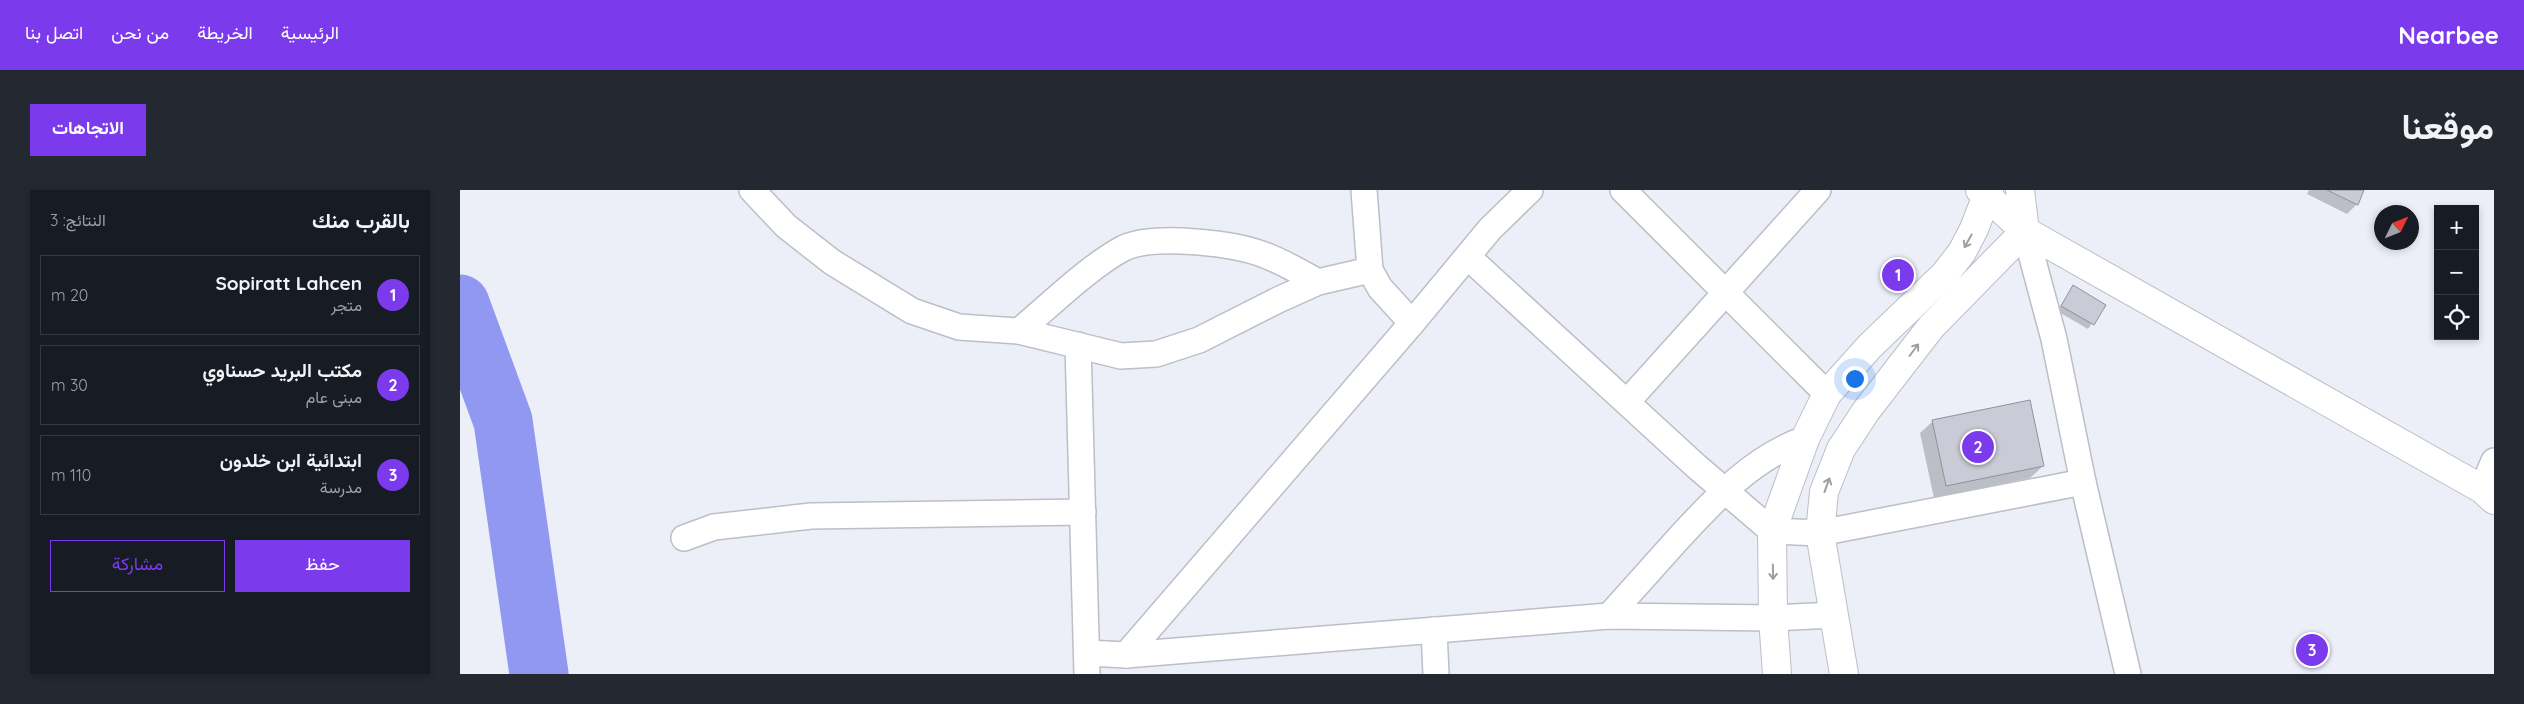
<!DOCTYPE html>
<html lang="ar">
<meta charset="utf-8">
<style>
body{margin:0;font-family:Quicksand,Vazirmatn,sans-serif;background:#242831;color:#f1f3f6;direction:rtl}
.controls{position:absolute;right:15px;top:15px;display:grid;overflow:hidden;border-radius:0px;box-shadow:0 2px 8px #0003}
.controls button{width:45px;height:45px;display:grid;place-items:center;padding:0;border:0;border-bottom:1px solid #363941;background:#171b24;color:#f1f3f6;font:25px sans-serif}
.compass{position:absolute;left:1914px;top:15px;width:45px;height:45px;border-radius:50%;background:#171b24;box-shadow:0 2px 8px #0003;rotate:47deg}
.you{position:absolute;left:1394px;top:188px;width:18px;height:18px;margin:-12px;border:4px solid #fff;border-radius:50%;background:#1a73e8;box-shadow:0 0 0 8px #1a73e833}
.badge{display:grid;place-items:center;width:32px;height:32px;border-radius:50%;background:#7c3aed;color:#fff;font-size:16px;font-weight:700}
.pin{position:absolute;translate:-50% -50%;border:2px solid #fff;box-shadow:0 1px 5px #0006}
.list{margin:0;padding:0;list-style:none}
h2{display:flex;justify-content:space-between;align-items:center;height:65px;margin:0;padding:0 20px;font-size:21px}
h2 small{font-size:16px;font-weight:400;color:#9ea1a6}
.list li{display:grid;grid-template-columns:32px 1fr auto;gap:15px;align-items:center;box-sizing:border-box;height:80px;margin:0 10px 10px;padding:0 10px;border:1px solid #363941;border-radius:0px}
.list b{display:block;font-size:19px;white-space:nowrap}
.list p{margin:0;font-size:16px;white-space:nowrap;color:#9ea1a6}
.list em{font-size:16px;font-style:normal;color:#9ea1a6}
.actions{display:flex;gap:10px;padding:15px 20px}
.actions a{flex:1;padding:11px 0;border:1px solid #7c3aed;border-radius:0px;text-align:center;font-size:18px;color:#7c3aed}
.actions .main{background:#7c3aed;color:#fff}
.icon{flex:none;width:28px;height:28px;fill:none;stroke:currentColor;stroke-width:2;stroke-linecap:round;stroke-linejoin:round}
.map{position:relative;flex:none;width:2034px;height:484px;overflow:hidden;direction:ltr;border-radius:0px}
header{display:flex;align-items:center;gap:30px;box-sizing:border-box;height:70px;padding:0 25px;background:#7c3aed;color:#fff}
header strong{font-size:24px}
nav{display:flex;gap:28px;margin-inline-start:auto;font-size:18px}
.intro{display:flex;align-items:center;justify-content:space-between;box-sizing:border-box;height:120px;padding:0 30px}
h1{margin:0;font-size:35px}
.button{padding:12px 22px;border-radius:0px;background:#7c3aed;color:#fff;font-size:18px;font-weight:700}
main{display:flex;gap:30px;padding:0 30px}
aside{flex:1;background:#171b24;border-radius:0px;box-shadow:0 2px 8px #0003}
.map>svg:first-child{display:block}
</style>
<header>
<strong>Nearbee</strong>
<nav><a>الرئيسية</a><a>الخريطة</a><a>من نحن</a><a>اتصل بنا</a></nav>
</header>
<div class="intro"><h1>موقعنا</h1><a class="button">الاتجاهات</a></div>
<main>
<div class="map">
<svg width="2034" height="484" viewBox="0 0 2034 484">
<rect width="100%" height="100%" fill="#eceef8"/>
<g fill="#0003">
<path d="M1849,0H1903L1897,14L1887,24L1847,4Z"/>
<path d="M1613,97L1645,115L1628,139L1597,121Z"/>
<path d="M1473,231L1583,276L1570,288L1474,308L1460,243Z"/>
</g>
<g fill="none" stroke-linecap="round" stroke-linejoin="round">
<path stroke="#9198f1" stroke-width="59" d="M0,114L43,231L79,484"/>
</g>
<g fill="#cacbd6" stroke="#90919b">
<path d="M1867,0H1904L1898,15Z"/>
<path d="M1613,95L1646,115L1634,135L1601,116Z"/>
<path d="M1570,210L1584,276L1486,296L1472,230Z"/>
</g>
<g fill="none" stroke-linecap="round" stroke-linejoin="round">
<g stroke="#bcbec8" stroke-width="28">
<g id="minor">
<path d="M292,0L326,36L372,72L452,121L499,137L559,141L661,166L696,164L739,150L818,110L858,92L910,80"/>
<path d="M904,0L910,80L920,98L952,133"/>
<path d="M1163,0L1367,204"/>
<path d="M1565,41L1594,149L1623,292L1668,484"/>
<path d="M1008,67L1236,276L1312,341L1360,343L1623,292"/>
<path d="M559,141C589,116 631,75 664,58C695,44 776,53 807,66C825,73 842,83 858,92"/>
<path d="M618,155L627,484"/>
<path d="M1167,212L1358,0"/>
<path d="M2022,299L2034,271"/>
<path d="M224,348L254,337L351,326L623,322"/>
<path d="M1149,426C1172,400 1195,375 1218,349C1255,309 1292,268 1345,249"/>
<path d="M974,440L976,484"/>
<path d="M627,463L666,465L1149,426L1313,428L1374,425"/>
<path d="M666,465L952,133L1030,39L1070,0"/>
</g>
</g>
<g stroke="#bcbec8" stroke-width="30">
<g id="primary">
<path d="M1520,0L1565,41L2022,299L2034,310"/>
<path d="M1560,0L1565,41"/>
<path d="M1317,484L1313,428L1312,341L1345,249L1367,204L1410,156L1485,84L1502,62L1514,39L1529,0"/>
<path d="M1384,484L1360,343L1364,302L1381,259L1406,221L1471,137L1565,41"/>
</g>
</g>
<use href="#minor" stroke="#fff" stroke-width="25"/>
<use href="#primary" stroke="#fff" stroke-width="28"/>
</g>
<defs><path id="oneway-shaft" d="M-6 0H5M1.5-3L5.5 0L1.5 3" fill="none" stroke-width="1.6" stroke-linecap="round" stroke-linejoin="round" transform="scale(1.25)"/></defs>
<g stroke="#9e9fa0">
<use href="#oneway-shaft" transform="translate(1508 51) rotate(119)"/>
<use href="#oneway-shaft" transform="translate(1454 160) rotate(-53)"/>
<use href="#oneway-shaft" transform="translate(1367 295) rotate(-70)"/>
<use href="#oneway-shaft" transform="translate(1313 382) rotate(89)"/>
</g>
</svg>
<div class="controls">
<button>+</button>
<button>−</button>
<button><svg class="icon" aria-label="locate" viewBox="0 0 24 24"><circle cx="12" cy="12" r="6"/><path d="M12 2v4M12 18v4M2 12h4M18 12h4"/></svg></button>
</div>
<svg class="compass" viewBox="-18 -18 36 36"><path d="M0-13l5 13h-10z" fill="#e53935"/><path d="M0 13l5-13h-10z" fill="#9ea1a6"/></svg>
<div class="you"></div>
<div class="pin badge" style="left:1438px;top:85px">1</div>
<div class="pin badge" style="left:1518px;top:257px">2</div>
<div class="pin badge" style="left:1852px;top:460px">3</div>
</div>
<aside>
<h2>بالقرب منك<small>النتائج: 3</small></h2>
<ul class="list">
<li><span class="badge">1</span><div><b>Sopiratt Lahcen</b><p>متجر</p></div><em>20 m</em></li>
<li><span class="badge">2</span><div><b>مكتب البريد حسناوي</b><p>مبنى عام</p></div><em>30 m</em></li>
<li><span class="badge">3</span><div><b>ابتدائية ابن خلدون</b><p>مدرسة</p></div><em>110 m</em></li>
</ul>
<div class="actions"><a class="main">حفظ</a><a>مشاركة</a></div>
</aside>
</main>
